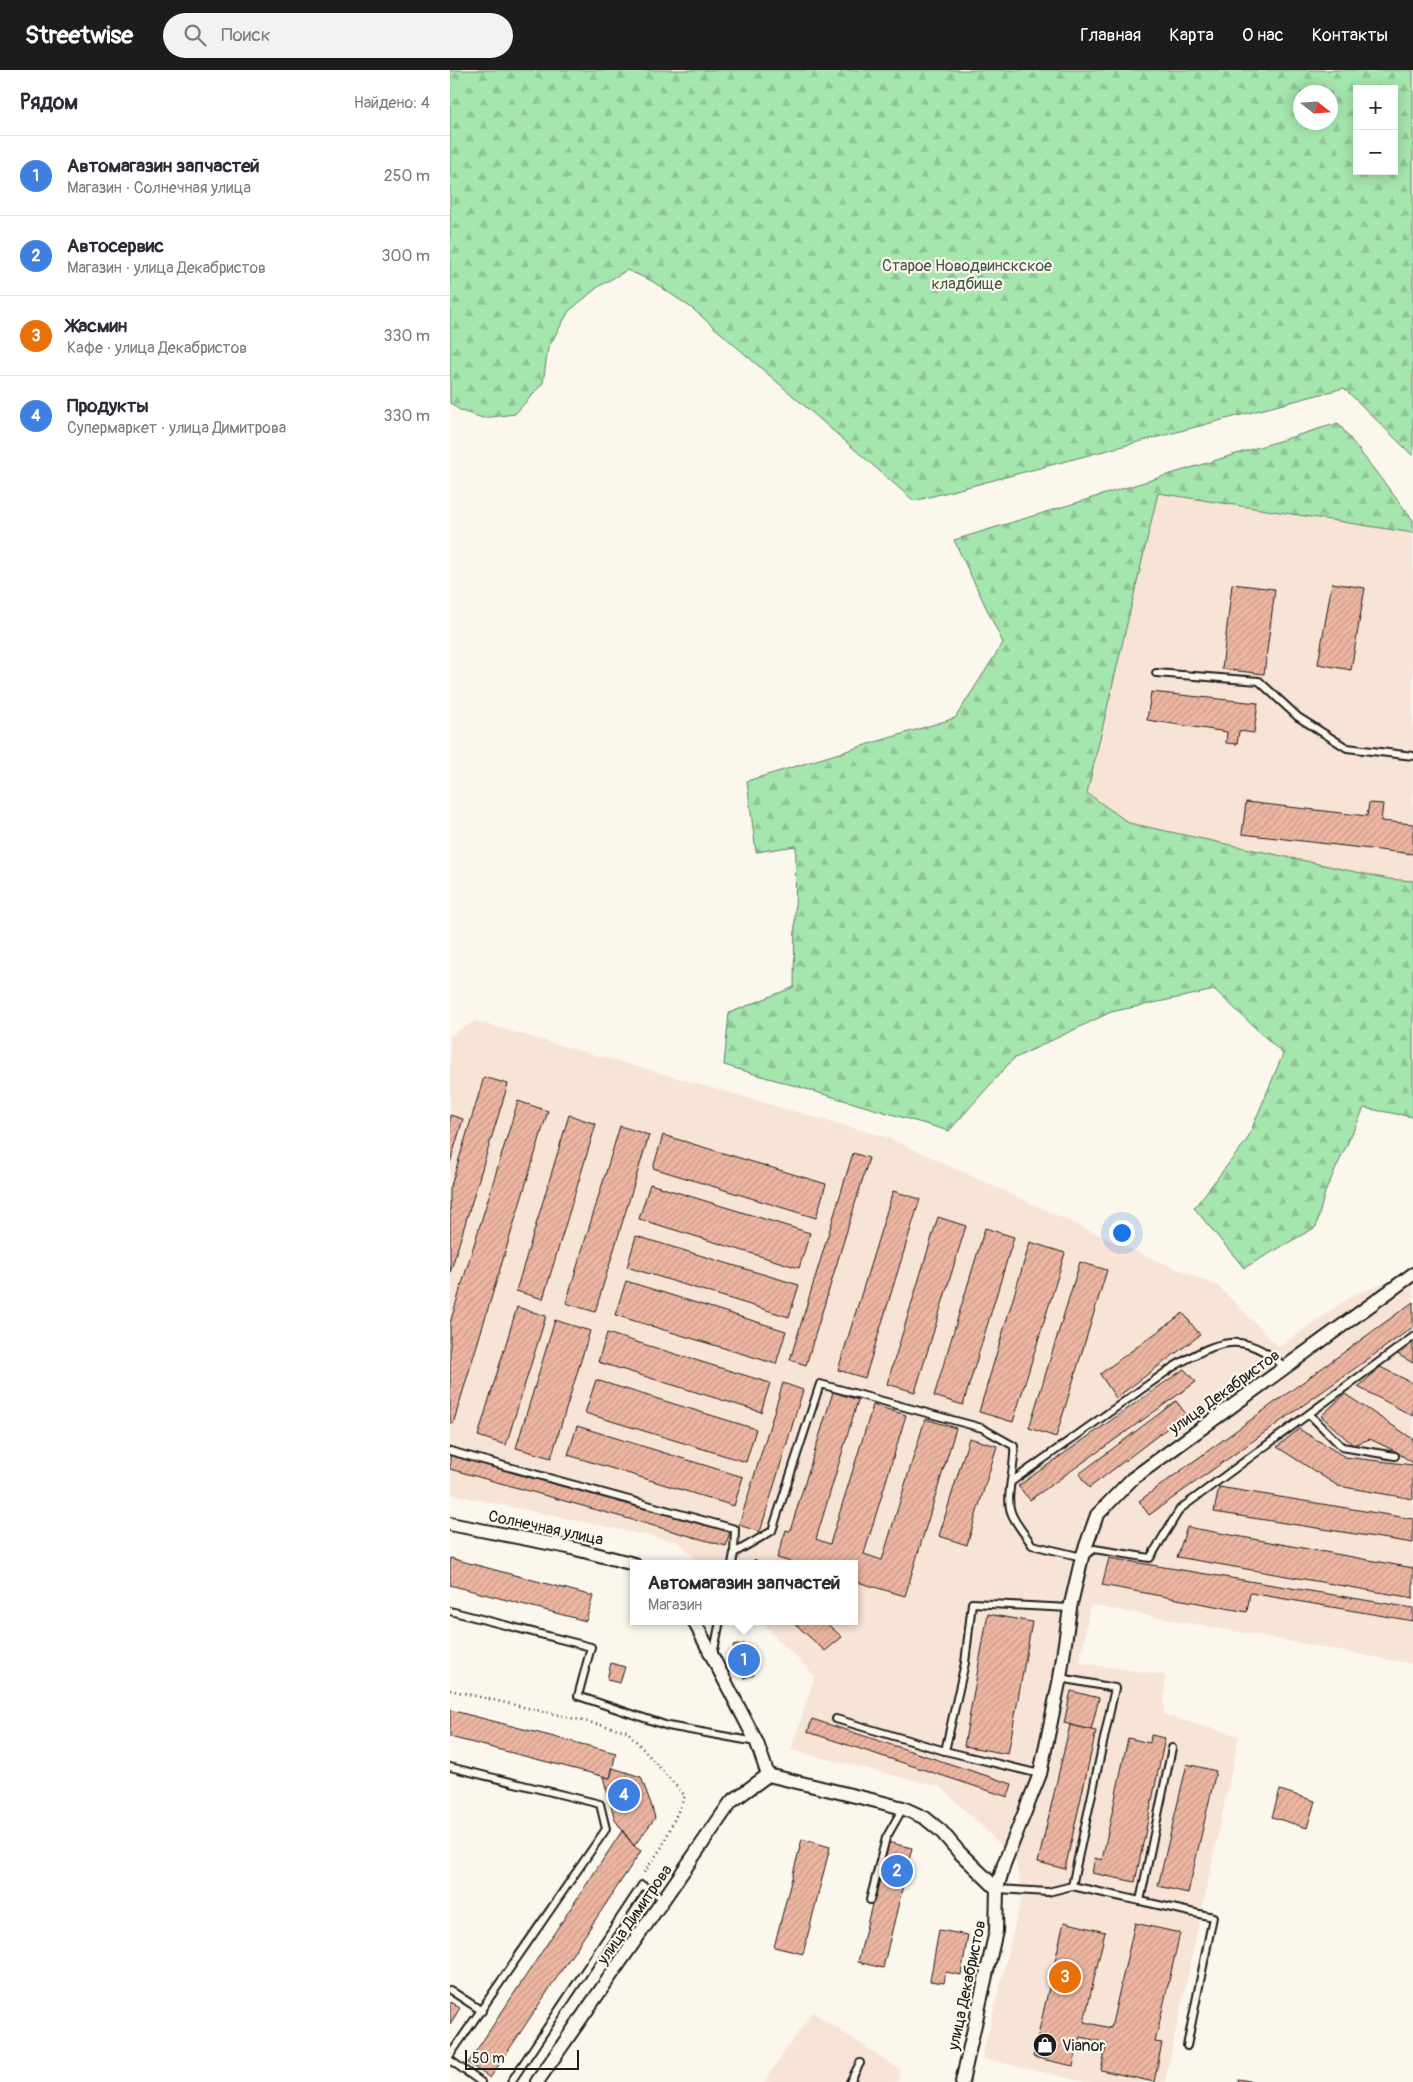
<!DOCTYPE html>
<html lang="ru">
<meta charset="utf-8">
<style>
body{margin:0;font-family:Pangolin,sans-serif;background:#f2f2f3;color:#2b2b33}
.controls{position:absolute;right:15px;top:15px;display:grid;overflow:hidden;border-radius:0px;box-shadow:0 2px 12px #0003}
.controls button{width:45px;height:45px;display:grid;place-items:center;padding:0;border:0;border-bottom:1px solid #e1e1e2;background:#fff;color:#2b2b33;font:25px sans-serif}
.compass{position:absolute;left:843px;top:15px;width:45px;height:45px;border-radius:50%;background:#fff;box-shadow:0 2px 12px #0003;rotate:107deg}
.scale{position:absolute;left:15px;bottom:12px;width:114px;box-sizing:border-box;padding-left:5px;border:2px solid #1c1c1c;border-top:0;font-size:14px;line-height:18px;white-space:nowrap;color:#1c1c1c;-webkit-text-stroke:4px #fbf7ec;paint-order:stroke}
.you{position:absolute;left:671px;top:1162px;width:18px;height:18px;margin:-12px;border:4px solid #fff;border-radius:50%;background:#1a73e8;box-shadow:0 0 0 8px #1a73e833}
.badge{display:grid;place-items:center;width:32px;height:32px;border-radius:50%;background:#1c1c1c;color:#fff;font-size:16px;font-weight:700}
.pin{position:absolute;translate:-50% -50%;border:2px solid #fff;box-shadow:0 1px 5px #0006}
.popup{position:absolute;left:180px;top:1490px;width:228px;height:65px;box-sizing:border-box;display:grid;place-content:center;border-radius:0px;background:#fff;filter:drop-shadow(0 1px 4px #0005);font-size:16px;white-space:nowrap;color:#7c7c81}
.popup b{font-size:19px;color:#2b2b33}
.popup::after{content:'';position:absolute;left:50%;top:100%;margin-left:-10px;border:10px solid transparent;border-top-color:#fff}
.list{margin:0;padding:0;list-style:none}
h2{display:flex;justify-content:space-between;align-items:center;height:65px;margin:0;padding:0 20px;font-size:21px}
h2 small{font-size:16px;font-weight:400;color:#7c7c81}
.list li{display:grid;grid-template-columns:32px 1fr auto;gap:15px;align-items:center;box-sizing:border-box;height:80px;padding:0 20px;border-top:1px solid #e1e1e2}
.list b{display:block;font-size:19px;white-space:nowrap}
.list p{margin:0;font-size:16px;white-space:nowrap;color:#7c7c81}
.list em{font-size:16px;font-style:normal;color:#7c7c81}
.icon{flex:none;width:28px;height:28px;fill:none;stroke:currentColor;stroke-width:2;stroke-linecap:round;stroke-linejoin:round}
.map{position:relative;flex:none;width:963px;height:2012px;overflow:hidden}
header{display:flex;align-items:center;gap:30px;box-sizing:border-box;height:70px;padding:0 25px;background:#1c1c1c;color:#fff}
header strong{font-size:24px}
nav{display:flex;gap:28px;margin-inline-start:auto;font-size:18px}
.search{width:350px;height:45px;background:#f2f2f3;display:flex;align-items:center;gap:12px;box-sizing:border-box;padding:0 18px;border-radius:28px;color:#7c7c81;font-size:19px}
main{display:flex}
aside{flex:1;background:#fff}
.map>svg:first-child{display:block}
</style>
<header>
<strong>Streetwise</strong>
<div class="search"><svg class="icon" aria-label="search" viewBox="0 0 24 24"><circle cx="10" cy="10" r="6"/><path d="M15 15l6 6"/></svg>Поиск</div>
<nav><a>Главная</a><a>Карта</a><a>О нас</a><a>Контакты</a></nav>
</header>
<main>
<aside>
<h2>Рядом<small>Найдено: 4</small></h2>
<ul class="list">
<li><span class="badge" style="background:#3f7fe0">1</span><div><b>Автомагазин запчастей</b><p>Магазин · Солнечная улица</p></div><em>250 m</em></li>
<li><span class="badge" style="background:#3f7fe0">2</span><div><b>Автосервис</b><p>Магазин · улица Декабристов</p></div><em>300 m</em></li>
<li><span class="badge" style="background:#e8710a">3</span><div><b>Жасмин</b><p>Кафе · улица Декабристов</p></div><em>330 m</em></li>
<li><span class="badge" style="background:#3f7fe0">4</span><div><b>Продукты</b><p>Супермаркет · улица Димитрова</p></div><em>330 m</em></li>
</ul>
</aside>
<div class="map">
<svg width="963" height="2012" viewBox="0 0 963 2012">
<defs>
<pattern id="forest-firs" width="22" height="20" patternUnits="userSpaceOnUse" patternTransform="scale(1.25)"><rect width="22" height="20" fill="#a5e5ae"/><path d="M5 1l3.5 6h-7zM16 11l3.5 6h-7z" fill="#8dc495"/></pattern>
<pattern id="building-hatch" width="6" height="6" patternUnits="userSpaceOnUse" patternTransform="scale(1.25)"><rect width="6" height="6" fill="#edb6a2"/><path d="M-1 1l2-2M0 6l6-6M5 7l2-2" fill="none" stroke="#cb9c8b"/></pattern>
</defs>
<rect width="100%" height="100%" fill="#fbf7ec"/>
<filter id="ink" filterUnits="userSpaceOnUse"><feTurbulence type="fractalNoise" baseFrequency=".02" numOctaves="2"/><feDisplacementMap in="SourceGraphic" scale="10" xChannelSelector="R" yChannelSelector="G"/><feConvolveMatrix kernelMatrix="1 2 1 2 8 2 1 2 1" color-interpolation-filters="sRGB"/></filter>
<g filter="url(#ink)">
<g fill="#f7e4d6">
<path d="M708,422L963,463V811L939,809L679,753L637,723Z"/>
<path d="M25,951L439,1068L682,1180L768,1216L829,1277L903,1225L963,1202V1594L640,1535L630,1593L715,1605L714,1645L789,1666L715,2012H634L532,1988L573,1822L565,1789L491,1717L341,1680L365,1606L310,1551H404V1494H251L229,1472L0,1424V966Z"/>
<path d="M362,1942L451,2000L448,2012H314Z"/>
</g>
<g fill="url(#forest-firs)" stroke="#608065" fill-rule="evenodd">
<path d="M0,0H963V386L894,318L464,431L243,239L202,211L177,200L148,217L119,241L98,278L93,313L65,344L33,348L11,341L0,333ZM907,19H944V101H907ZM881,22V52H851V22Z"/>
<path d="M888,353L963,450V463L708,423L637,723L679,753L939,809L963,811V1047L914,1038L875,1122L866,1157L794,1198L744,1138L797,1070L833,984L765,920L661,942L563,989L499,1061L274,995L279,943L344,917L346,776L306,782L297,711L505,648L553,573L504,470Z"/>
</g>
<g fill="url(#building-hatch)" stroke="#1c1c1c">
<path d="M882,513L915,518L901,600L868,594Z"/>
<path d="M782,514L825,519L814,604L772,599Z"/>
<path d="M701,622L808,633L804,663L789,661L787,674L776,673L777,662L697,650Z"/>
<path d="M796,732L917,746L919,733L933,734L931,751L963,754V784L792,764Z"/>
<path d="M34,1007L58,1014L0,1203V1119Z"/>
<path d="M68,1031L98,1041L3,1354L0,1353V1253Z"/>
<path d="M0,1045L13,1049L0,1093Z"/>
<path d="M119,1045L146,1054L93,1229L66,1221Z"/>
<path d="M170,1056L199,1065L145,1242L116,1233Z"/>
<path d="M213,1065L376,1114L366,1148L203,1098Z"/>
<path d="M403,1083L419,1088L356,1295L340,1290Z"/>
<path d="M200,1114L360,1163L349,1198L189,1149Z"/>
<path d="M443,1121L470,1129L415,1308L388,1300Z"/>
<path d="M488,1147L516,1156L465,1322L437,1314Z"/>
<path d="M535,1158L564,1167L513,1335L484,1326Z"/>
<path d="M186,1166L349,1215L339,1247L177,1197Z"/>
<path d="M580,1172L615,1183L563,1352L529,1342Z"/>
<path d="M630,1192L657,1200L606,1367L579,1358Z"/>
<path d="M176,1211L336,1261L326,1294L165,1245Z"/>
<path d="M963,1232V1257L699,1445L689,1431Z"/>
<path d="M67,1237L96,1246L56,1375L28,1366Z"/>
<path d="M733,1243L750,1265L666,1328L650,1304Z"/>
<path d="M105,1250L140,1261L101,1388L66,1378Z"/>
<path d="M157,1263L320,1313L311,1342L148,1292Z"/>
<path d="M963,1271V1293L947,1284Z"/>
<path d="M930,1297L963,1313V1346L908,1317Z"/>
<path d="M734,1299L746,1312L580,1430L568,1416Z"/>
<path d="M146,1310L306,1359L296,1392L135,1343Z"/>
<path d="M333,1313L353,1320L310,1462L289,1455Z"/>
<path d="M383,1322L408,1330L366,1469L380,1474L423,1335L456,1345L414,1484L432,1490L475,1349L506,1358L455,1526L404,1511V1494H348L327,1488L336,1460L340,1461Z"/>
<path d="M895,1324L963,1369V1393L945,1381L920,1369L903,1375L871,1346Z"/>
<path d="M726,1331L736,1344L639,1418L629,1404Z"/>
<path d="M127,1356L293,1407L284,1436L118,1385Z"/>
<path d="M849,1359L895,1387L963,1395V1429L888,1416L827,1377Z"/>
<path d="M519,1368L547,1376L517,1475L489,1466Z"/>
<path d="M0,1384L280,1461L276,1476L0,1399Z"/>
<path d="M769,1417L963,1449V1473L764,1442Z"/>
<path d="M737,1457L963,1498V1528L727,1487Z"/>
<path d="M0,1488L143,1526L136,1551L0,1515Z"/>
<path d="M659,1488L963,1538V1551L800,1523L797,1542L652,1515Z"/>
<path d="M305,1489L311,1494H300Z"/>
<path d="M538,1544L582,1552L558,1684L514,1676Z"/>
<path d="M342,1551H374L392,1567L375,1581Z"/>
<path d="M294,1574L304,1605L294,1608L283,1576Z"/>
<path d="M161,1593L175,1597L170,1613L157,1610Z"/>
<path d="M621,1621L649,1628L641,1660L614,1653Z"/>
<path d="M0,1640L166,1683L160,1708L0,1667Z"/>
<path d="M362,1649L562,1714L558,1727L358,1662Z"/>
<path d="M620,1655L646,1661L615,1799L588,1792Z"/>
<path d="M701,1665L715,1668L685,1812L642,1803L645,1788L652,1790L678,1668L700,1673Z"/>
<path d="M737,1694L766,1701L738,1823L708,1816Z"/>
<path d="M163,1698L191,1707L201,1734L205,1748L184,1776L165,1750L153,1707L160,1708Z"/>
<path d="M830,1720L865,1731L857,1758L822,1747Z"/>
<path d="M172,1761L184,1776L191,1781L40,2008L18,1993Z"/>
<path d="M352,1769L380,1777L353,1884L324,1877Z"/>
<path d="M437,1772L462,1778L433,1898L408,1892Z"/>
<path d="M614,1852L655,1862L634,1952L661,1958L685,1853L730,1863L705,1972L712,1973L704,2012L651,2000L657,1973L630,1967L623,1996L583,1987Z"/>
<path d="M489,1860L518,1865L511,1905L496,1902L494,1913L480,1911Z"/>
<path d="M0,1932L10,1938L0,1954Z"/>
<path d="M789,2009L804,2012H788Z"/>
</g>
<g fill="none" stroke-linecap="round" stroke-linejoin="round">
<g stroke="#1c1c1c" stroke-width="10">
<g id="lane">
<path d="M706,603L809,611L848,647L897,678L963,686"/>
<path d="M859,1344L892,1377L945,1386"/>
<path d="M0,1381L285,1459L284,1483"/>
<path d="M561,1412L723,1297C769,1270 792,1260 835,1297"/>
<path d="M282,1494L284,1483L322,1461L370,1314L532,1358L564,1376C566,1395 555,1426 561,1442C565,1454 576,1465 582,1475L632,1487L644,1479L700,1488L730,1439L963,1267"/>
<path d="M0,1541L141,1577L128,1626L218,1656L306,1672"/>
<path d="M263,1585L270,1551"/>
<path d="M610,1608L665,1618L622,1816"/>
<path d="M386,1649L495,1681L590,1704"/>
<path d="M495,1681L515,1593L522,1533L620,1538"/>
<path d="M0,1697L150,1734L156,1759L0,1985"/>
<path d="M547,1819L598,1822L622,1816L763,1847L737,1976"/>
<path d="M420,1830L436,1768L453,1738"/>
<path d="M690,1831L722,1678"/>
<path d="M0,1920L32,1941"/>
<path d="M0,1990L31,2012"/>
<path d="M61,2012L192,1815L214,1829"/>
<path d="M400,2012L410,1993"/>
</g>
</g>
<g stroke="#1c1c1c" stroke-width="16">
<g id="street">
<path d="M0,1454L118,1477L184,1494"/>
<path d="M244,1551L307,1673L318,1705"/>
<path d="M318,1705L430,1732L453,1738L475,1748L491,1761L509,1782L547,1819L546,1861L512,2012"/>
<path d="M547,1819L554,1794L590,1704L610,1608L620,1538L632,1487L647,1445L682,1409L963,1204"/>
<path d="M87,2012L281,1732L318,1705"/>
</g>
</g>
<path stroke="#1c1c1c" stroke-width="2.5" stroke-dasharray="1 4" stroke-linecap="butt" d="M0,1620L177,1661L235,1726L212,1777L193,1804"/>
<use href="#lane" stroke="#fbf7ec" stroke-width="6"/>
<use href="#street" stroke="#fbf7ec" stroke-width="12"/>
</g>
</g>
<defs>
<g id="shop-disc" transform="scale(1.25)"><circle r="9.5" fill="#1c1c1c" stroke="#fbf7ec"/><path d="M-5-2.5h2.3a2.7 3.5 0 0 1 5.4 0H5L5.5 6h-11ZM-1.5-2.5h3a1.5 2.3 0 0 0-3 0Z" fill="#fff"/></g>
</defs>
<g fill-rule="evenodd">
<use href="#shop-disc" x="595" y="1975"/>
</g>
<g text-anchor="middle" stroke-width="4.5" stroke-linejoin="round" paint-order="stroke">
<g font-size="16" fill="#455848" stroke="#fbf7ec">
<text x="517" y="201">Старое Новодвинскское<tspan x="517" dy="18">кладбище</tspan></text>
</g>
<g font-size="16" fill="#1c1c1c" stroke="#fbf7ec">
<text transform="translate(774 1321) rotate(-36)" y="6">улица Декабристов</text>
<text transform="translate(96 1457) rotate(12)" y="6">Солнечная улица</text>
<text transform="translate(184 1844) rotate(-55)" y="6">улица Димитрова</text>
<text transform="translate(516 1915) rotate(-78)" y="6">улица Декабристов</text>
</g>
<g font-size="16" fill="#1c1c1c" stroke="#fbf7ec" text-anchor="start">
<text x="612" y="1981">Vianor</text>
</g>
</g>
</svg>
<div class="controls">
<button>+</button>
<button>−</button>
</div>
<svg class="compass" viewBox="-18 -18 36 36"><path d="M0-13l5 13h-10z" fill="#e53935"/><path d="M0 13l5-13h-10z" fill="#7c7c81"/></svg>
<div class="scale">50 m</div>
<div class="you"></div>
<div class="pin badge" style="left:294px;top:1590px;background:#3f7fe0">1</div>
<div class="popup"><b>Автомагазин запчастей</b>Магазин</div>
<div class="pin badge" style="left:447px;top:1801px;background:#3f7fe0">2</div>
<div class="pin badge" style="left:615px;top:1907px;background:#e8710a">3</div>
<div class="pin badge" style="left:174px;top:1725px;background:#3f7fe0">4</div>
</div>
</main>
